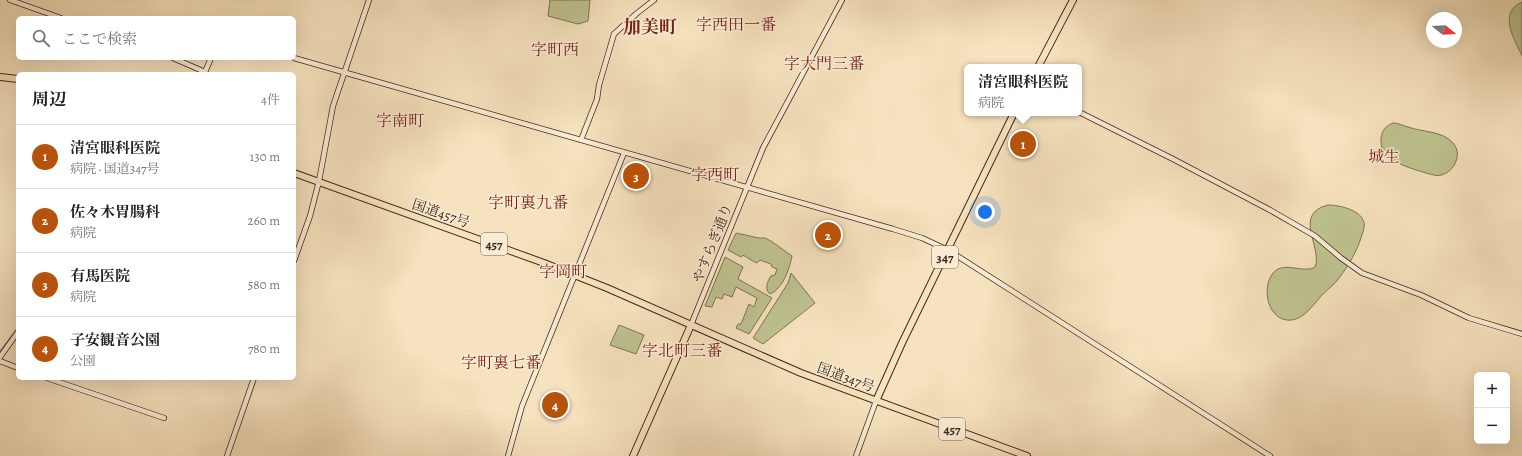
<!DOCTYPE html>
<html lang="ja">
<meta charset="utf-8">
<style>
body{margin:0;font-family:Alegreya,"Noto Serif JP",serif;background:#f2f2f2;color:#222}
.controls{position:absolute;right:12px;bottom:12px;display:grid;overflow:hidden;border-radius:6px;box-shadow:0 4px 16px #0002}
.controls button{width:36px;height:36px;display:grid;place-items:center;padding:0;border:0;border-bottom:1px solid #e0e0e0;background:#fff;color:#222;font:20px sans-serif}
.compass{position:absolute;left:1426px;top:12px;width:36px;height:36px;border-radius:50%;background:#fff;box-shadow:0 4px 16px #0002;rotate:108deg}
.you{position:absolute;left:985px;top:212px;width:14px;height:14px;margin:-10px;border:3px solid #fff;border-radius:50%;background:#1a73e8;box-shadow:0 0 0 6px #1a73e833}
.badge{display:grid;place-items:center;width:26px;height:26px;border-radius:50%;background:#b45309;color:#fff;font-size:13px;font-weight:700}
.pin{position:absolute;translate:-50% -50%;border:2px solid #fff;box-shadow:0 1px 4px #0006}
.popup{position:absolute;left:964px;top:64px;width:118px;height:52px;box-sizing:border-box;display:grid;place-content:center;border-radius:6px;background:#fff;filter:drop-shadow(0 1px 3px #0005);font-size:13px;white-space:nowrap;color:#767676}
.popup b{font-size:15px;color:#222}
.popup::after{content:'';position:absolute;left:50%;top:100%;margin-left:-8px;border:8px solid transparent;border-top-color:#fff}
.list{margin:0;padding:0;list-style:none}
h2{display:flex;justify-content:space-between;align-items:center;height:52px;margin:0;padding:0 16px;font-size:17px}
h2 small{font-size:13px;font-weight:400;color:#767676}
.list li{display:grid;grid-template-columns:26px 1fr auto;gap:12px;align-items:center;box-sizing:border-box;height:64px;padding:0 16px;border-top:1px solid #e0e0e0}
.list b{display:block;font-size:15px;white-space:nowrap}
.list p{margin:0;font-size:13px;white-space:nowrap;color:#767676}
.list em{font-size:13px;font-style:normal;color:#767676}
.icon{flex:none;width:22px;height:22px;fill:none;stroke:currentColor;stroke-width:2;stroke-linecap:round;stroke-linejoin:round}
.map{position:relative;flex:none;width:1522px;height:456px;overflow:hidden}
.search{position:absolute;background:#fff;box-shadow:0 4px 16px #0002;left:16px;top:16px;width:280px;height:44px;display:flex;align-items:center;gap:10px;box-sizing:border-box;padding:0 14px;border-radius:6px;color:#767676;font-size:15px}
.panel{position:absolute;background:#fff;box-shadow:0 4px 16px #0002;left:16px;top:72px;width:280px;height:308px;border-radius:6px}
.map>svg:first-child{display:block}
</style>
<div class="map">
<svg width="1522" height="456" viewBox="0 0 1522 456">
<rect width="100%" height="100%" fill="#f6e2be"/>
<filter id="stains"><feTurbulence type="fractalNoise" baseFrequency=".005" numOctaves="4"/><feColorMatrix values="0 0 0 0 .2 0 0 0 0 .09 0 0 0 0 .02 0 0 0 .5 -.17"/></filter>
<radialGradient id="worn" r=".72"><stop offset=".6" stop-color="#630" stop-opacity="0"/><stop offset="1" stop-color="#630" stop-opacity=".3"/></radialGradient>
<g fill="#bec390" stroke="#807454">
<path d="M550,0H590L588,21L578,24L548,16Z"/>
<path d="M1522,2V56C1515,40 1497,13 1522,2Z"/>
<path d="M1393,123C1399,123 1403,126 1408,127C1422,132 1443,131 1453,143C1465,156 1450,179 1434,175C1421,172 1389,163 1383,151C1381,147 1381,142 1381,139C1382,130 1386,126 1393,123Z"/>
<path d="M1328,205C1339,205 1362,210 1364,223C1365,227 1363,231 1362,235C1357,251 1349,265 1339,278C1335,284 1328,289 1322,295C1314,304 1305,318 1292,320C1268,323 1260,287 1274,272C1285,261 1303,274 1315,267C1323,248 1292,214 1328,205Z"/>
<path d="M736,233L759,238H765L771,241L792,256C789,270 784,286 771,294C764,292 767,281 771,276L775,275L777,269L772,267L771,264L760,260L757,263C752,261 748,258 743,255L741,257L728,250Z"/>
<path d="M725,257L743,267L738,279L772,298L749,334L736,328L738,324H741L749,304L754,307L757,298L736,287L732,297L724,294L722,299L716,297L712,307L705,306Z"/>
<path d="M791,273L815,303L763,344L753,338L788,283Z"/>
<path d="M619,325L644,335L636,354L610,345Z"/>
</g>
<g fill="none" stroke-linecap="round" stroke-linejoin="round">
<path stroke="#7a8079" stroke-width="1" d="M0,351L18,327"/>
<g stroke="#422617" stroke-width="6">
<g id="secondary">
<path d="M10,0L61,18"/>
<path d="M173,58L205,72L211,58"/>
<path d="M294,58L893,229L922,238L948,250L1270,456"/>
<path d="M1079,112L1173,159L1270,210L1315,236L1341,258L1362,273L1421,295L1469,318L1522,334"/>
<path d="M581,140L597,99L599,85L614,34L636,14L654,0"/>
<path d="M294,261L310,216L319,181L333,106L369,0"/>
<path d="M691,325L763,148L842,0"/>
<path d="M0,357L18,332"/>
<path d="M0,361L18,368"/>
<path d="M47,378L164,418"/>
<path d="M227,456L254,378"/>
<path d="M508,456L522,406L624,153"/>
<path d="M856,456L876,401"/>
</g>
</g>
<g stroke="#422617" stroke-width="8">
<g id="highway">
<path d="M1038,67L1073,0"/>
<path d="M0,77L18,79"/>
<path d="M294,173L544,263L607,288L801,373L1027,456"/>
<path d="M876,401L902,343L1014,113"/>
<path d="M633,456L691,325"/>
</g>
</g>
<use href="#secondary" stroke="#f9ecd5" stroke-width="4.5"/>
<use href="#highway" stroke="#f6e2be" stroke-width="6"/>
</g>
<g text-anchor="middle" stroke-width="3" stroke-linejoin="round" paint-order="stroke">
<g fill="#f9ecd5" stroke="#796150" stroke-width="1">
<rect x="481" y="233" width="26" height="22" rx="3"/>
<rect x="932" y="246" width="26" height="22" rx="3"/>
<rect x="939" y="418" width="26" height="22" rx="3"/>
</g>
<g font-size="13" font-weight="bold" fill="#422617">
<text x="494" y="249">457</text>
<text x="945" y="262">347</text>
<text x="952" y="434">457</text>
</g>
<g font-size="14" fill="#422617" stroke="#f9ecd5">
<text transform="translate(441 213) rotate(19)" y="5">国道457号</text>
<text transform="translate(712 243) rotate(-68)" y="5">やすらぎ通り</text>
<text transform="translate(846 377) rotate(20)" y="5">国道347号</text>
</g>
<g font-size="16" fill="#7a1f14" stroke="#f9ecd5">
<text x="736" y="30">字西田一番</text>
<text x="555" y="55">字町西</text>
<text x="824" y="69">字大門三番</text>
<text x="400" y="126">字南町</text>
<text x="1384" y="162">城生</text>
<text x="715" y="180">字西町</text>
<text x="528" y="208">字町裏九番</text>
<text x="563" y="277">字岡町</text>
<text x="682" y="356">字北町三番</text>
<text x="501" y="368">字町裏七番</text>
</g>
<g font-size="18" font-weight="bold" fill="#7a1f14" stroke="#f9ecd5">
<text x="650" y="33">加美町</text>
</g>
</g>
<rect width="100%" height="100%" filter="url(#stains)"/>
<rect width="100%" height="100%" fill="url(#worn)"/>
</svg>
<div class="controls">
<button>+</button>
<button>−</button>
</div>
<svg class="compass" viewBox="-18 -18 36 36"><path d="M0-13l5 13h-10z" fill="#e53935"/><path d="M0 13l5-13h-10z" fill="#767676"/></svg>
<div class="you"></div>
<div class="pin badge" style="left:1023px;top:144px">1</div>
<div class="popup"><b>清宮眼科医院</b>病院</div>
<div class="pin badge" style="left:828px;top:235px">2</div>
<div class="pin badge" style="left:636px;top:176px">3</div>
<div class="pin badge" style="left:555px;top:405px">4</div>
<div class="search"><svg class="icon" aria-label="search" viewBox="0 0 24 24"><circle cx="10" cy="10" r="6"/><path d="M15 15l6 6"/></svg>ここで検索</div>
<section class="panel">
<h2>周辺<small>4件</small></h2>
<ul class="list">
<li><span class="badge">1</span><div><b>清宮眼科医院</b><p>病院 · 国道347号</p></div><em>130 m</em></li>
<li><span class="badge">2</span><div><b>佐々木胃腸科</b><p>病院</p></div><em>260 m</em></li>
<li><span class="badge">3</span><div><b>有馬医院</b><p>病院</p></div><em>580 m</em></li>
<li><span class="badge">4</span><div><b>子安観音公園</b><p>公園</p></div><em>780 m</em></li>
</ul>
</section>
</div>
